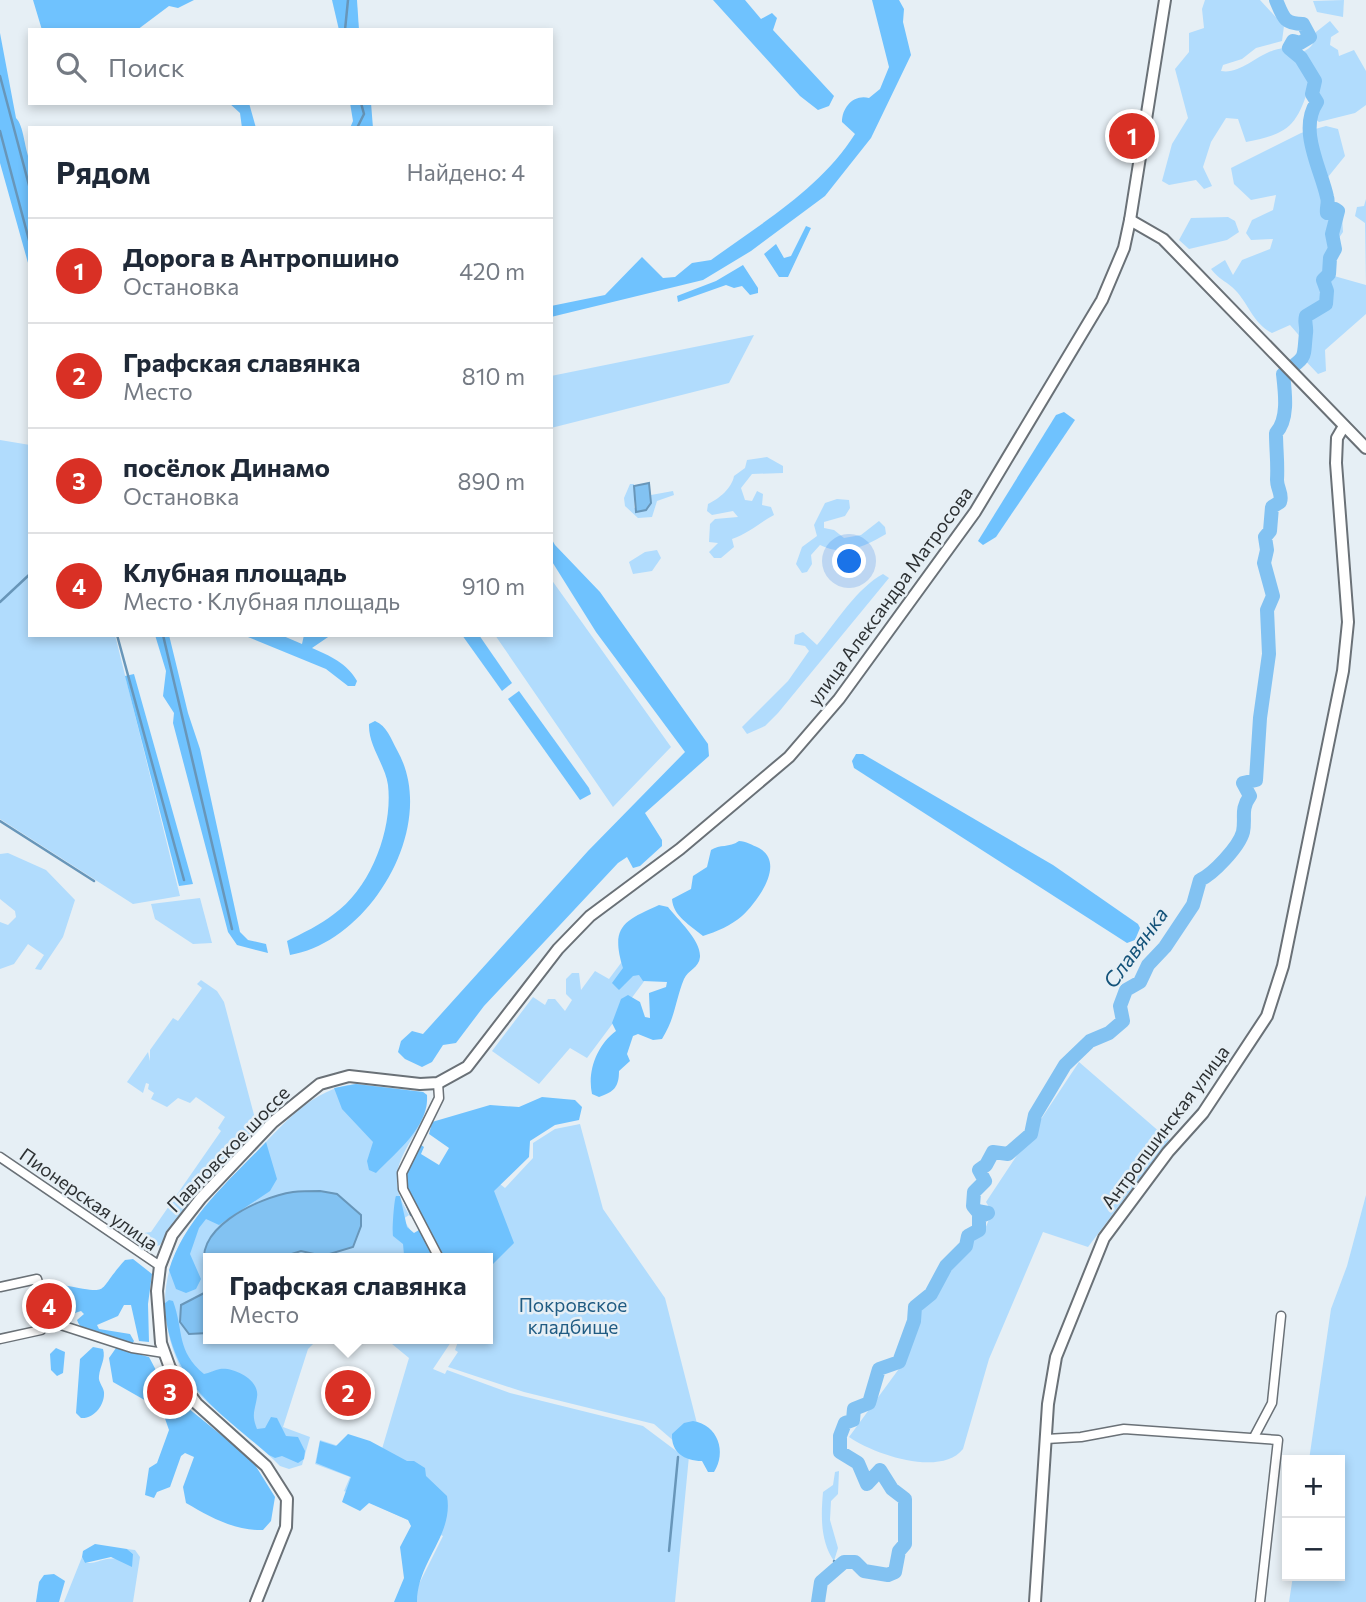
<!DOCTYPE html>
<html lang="ru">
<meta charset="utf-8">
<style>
body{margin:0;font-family:Commissioner,sans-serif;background:#f6f6f7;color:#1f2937}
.controls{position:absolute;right:21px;bottom:21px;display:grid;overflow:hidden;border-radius:0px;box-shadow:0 4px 10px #0003}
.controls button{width:63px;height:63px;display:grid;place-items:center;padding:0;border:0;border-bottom:2px solid #e0e1e3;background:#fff;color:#1f2937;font:35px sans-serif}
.you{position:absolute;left:850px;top:562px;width:24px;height:24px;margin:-18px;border:5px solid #fff;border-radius:50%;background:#1a73e8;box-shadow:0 0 0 10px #1a73e833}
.badge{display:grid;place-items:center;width:46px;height:46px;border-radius:50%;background:#d93025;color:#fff;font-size:23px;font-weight:700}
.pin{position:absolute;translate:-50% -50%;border:4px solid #fff;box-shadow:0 2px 7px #0006}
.popup{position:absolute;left:203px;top:1253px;width:290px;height:91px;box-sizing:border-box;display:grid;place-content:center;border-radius:0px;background:#fff;filter:drop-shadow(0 2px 5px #0005);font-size:23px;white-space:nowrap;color:#747a83}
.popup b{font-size:26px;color:#1f2937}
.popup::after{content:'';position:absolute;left:50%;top:100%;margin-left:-14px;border:14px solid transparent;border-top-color:#fff}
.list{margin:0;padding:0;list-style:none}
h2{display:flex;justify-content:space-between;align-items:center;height:91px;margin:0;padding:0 28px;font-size:30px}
h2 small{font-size:23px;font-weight:400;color:#747a83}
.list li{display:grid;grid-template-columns:46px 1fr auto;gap:21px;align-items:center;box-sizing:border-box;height:105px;padding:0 28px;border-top:2px solid #e0e1e3}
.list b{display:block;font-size:26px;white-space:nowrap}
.list p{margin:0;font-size:23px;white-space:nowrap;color:#747a83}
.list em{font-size:23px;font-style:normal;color:#747a83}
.icon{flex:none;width:38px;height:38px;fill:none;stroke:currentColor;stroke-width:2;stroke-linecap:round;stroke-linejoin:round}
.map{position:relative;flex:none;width:1366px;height:1602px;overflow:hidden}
.search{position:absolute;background:#fff;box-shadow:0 4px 10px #0003;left:28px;top:28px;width:525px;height:77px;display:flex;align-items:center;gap:18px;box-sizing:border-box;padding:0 24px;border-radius:0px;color:#747a83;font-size:26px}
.panel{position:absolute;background:#fff;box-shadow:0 4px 10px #0003;left:28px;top:126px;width:525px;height:511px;border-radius:0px}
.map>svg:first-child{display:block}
</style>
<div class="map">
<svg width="1366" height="1602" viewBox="0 0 1366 1602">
<rect width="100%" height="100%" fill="#e6eff5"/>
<g fill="#b1dcfd">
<path d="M1205,0H1260L1284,26L1282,41L1256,48L1242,59L1223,65L1221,71C1243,75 1261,49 1285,48L1295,55C1308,50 1315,47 1316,32L1330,21L1339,32L1331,37L1330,45L1338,50L1339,56L1354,50L1366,71V105L1355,113L1319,122L1313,117L1317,86H1309C1297,127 1287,134 1246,142L1238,119L1226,118L1211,142L1203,167L1212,186L1204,189L1196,180L1169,185L1162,181L1172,144L1188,118L1175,69L1189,52V33L1204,28L1202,9Z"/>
<path d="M1344,0L1343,17L1317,12L1313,1Z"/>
<path d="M1326,126L1338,129L1345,156L1328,177L1319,181L1331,208L1342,216L1343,232L1332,248L1327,274L1366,285L1365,223L1355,216L1357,207L1364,206L1366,199V314L1325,350L1326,371L1318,374L1300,355L1303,340L1290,325L1272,333C1252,323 1248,301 1232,287C1224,280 1220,280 1211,269L1225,260L1233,275L1242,260L1270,249L1273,239L1251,240L1246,233L1252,220L1273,210L1276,195L1251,200L1234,184L1231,168L1301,133Z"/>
<path d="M1228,217L1235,221L1239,232L1227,240L1189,249L1179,240L1191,218Z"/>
<path d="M754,335L729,383L551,428V376Z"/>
<path d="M0,440L30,445V635H115L180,896L133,904L0,819Z"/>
<path d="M767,457L783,466V473L752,474L741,488L745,500L752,501L757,491L763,494L762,505L771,507L774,515C759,523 749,533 732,539L734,547L721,558H714L709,552L718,543L709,542L710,524L715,519L738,517L733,511L712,515L707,511L708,504C719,499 732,488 734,476L745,468L747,460Z"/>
<path d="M630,484H634V508L651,503V495L673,491L674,495L657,501L652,517L638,518L625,506L624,498Z"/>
<path d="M837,499L849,500L850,508L845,516L824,522V528L834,530L844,538L861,535L879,521L885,527L886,534C866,546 843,557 820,545L811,555L812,564L807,572L802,573L796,564L802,547L817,536L814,525L825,503Z"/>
<path d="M657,550L661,558L652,571L633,574L629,562L645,552Z"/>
<path d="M883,574L889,578L778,713L765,726L747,734L742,727L788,681L809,651L805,646L794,644L795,635L803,632L817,645C837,621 857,588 883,574Z"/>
<path d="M551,579L671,747L613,807L495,635H551Z"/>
<path d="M8,853L46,870L75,900L63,937L41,970L35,969L44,955L28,944L14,964L0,969V922L8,925L16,917L15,911L0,899V854Z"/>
<path d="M200,898L212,943L193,944L155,919L151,904Z"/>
<path d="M627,955L651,972L587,1058L570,1048L539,1084L492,1051L533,997L545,1005L548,999H555L565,1011L572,1000L566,994V979L572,973H579L581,990L595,971L609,979Z"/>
<path d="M201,980L217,991L224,1002L257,1126L197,1191L160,1245L147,1250L143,1233L151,1232L221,1131L218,1128L225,1117L196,1097L190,1103L178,1098L167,1107L151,1099L154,1093L148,1089L149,1084L146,1083L143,1093L127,1082L148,1052L150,1061V1050L173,1018L178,1021L202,988L197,984Z"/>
<path d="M1079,1062L1169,1140L1088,1247L1043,1232L989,1359L963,1449C941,1477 875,1455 849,1437L901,1366L915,1331L920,1308L936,1293L944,1276L969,1242L983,1234L992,1212L986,1202Z"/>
<path d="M356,1084L423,1092L427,1095C430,1129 390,1152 398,1189C399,1198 405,1207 409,1215L403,1219L429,1258H208V1339H318L308,1349L283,1427L310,1437L302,1465L289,1469L280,1466C255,1441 226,1421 201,1396C183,1378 173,1355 168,1331C152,1255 202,1208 251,1158C281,1127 311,1088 356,1084Z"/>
<path d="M580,1124L603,1209L665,1298L703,1447L683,1449L654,1424L524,1392L448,1367L458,1352L455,1350L459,1339H488L491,1177L505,1188L533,1158V1143L555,1129Z"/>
<path d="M1366,1195V1602H1289L1293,1576H1340V1460H1309L1331,1309L1347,1266Z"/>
<path d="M386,1339H453L433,1369L445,1374L447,1370L510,1393L643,1426L679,1453L689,1456L675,1602H410L443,1536L344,1491L350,1477L315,1464L320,1440L379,1459L409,1358Z"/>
<path d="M839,1471L838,1494L831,1501L830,1520L838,1548L834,1561C820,1541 821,1515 823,1492L833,1485L835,1472Z"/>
<path d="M127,1549L135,1550L140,1557L133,1602H64L82,1557L85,1563C99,1564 106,1555 121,1560L133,1554Z"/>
</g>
<g fill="#6fc2fe">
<path d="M33,0H194L178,8L169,6L137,30H42Z"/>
<path d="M332,0H357L359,30H339Z"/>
<path d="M713,0H745L761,19L772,13L777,18L773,30L834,96L829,106L818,110L800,96Z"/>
<path d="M872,0H899L904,9L903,22L911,55L871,138L825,196L751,251L703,280L551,317V306L605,295L642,257L663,278L675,277L692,263L711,260C763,222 820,189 855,134L842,122C842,107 854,94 869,98L880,89L889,67Z"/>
<path d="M0,33L16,118C24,126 24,147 30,161V270L0,163Z"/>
<path d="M229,103H249L256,128H242L240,113Z"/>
<path d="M350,103H371L373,128H350L353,121Z"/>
<path d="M806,226L811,228L788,277H779L764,254L776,244L784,258L791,256Z"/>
<path d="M743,265L758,288V293L750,295L742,286L734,288L726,285L678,302L677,296L716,281Z"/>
<path d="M1064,412L1075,420L996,537L983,545L978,541L1056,415Z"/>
<path d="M551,538L555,545L600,592L708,744L709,756L645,813L662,840V846L640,866L633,868L627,857L618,863L484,1006L456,1043L443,1045L432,1062L422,1067L405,1059L398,1052L401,1041L412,1031L423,1034L588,851L685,752L596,632L551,560Z"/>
<path d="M155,635H169L188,713L200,749L240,932L248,940L266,944L268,953L237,945L228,932L173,723L174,713L163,696L166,671Z"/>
<path d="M243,635H281L302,644L304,635H331L312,648C330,656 347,663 357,681L355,686H348L326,669Z"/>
<path d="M462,635H479L512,683L502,691Z"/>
<path d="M134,674L193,884L179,886L125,676Z"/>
<path d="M519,691L589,788L591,794L580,800L508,699Z"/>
<path d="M375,721C387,726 391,739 397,750C440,825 370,942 290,955L287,941C303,933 320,925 334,914C371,888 393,829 388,785C385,764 368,746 369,724Z"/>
<path d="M856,754H863L1053,865L1138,924L1140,928L1135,940L1127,943L854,768L852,761Z"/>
<path d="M739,841C746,841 752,845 759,848C786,863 758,901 742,916C732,925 716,932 703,936C690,925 673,916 672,899L691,889L693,876L707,867L711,850C720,844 729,848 739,841Z"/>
<path d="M659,905L668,907C678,920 701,940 700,957C699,968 688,970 684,979C675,1001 676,1016 662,1039L653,1040L638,1034L633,1036L627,1054L630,1061L619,1071C619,1087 614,1092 599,1097L592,1094C587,1071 597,1045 616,1031L612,1023L621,999L628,995L640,1002L645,1017L650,1018L649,993L666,987L667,982L643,981L639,975L633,976L619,990L612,983L623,968C610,926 624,921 659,905Z"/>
<path d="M356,1084L423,1092L427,1095C429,1127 396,1152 376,1173L369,1170L367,1161L373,1142L342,1109L334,1088Z"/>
<path d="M542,1097L575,1100L582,1107L579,1120L555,1125L530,1141L529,1157L494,1191L514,1243L488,1269V1258H409L404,1255L403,1244L393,1236C392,1231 394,1200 396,1196H400L407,1227L414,1233L419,1230L404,1183L418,1143L424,1147L421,1154L439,1165L449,1148L429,1134L432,1122L490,1105L519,1107Z"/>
<path d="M266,1142L277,1179L270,1191L219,1225L206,1219L199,1228L190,1254L201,1279L196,1289L186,1293L176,1289L169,1270C185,1218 229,1181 266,1142Z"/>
<path d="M133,1259L152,1274L148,1304L149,1342L139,1341L131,1305H124L118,1316L97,1325L99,1329L130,1334L134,1341L131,1346C115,1341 82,1337 77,1320L84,1314L81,1311L69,1315L59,1311L54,1303L62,1285C114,1294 94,1294 125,1260Z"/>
<path d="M169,1300L173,1301C184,1331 176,1351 204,1374C209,1373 215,1370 220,1369C234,1367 260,1380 257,1397C255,1411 251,1414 257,1429L265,1428L271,1417L277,1418L286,1436L298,1437L305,1451L304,1459L298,1463L282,1456L275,1458L269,1455C213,1406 172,1384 164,1304Z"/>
<path d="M93,1347L103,1349C106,1359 100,1366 99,1376C98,1382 103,1386 104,1392C105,1405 94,1419 81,1418L76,1413L80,1359Z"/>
<path d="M56,1348L65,1352L63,1373L57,1376L51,1370L50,1354Z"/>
<path d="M116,1348L149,1357L167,1391L252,1460L275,1497L271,1521L263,1530C235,1531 210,1517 186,1503L183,1487L194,1457L185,1453L181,1456L170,1487L157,1492L154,1498L145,1495L149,1468L157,1463L169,1430L162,1410L113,1382L109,1358Z"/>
<path d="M693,1421C718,1425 727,1452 714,1472H708L702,1461C684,1461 671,1452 672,1434L684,1423Z"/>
<path d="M348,1434L370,1441L407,1461H414L425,1468L426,1476L447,1496C454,1535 417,1562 417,1602H394L404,1578L400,1547L411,1526L408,1520L369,1503L360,1511L342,1502L351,1477L316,1463L320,1441L336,1446Z"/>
<path d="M95,1544L127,1549L133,1554L132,1567L111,1557L85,1563L82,1557L83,1551Z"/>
<path d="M54,1574L65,1581L59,1602H36L39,1582L44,1575Z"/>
</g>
<g fill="#82c2f2" stroke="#6896b9" stroke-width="2">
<path d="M649,483L651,503L646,510L636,512L634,486Z"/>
<path d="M320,1191L337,1194L361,1215V1226L353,1247L323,1256L301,1251L279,1258H208V1273C186,1231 259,1197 293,1192C302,1191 311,1191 320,1191Z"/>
<path d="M208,1291V1333L189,1334L180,1322L181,1305Z"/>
</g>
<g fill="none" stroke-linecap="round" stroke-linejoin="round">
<g stroke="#6896b9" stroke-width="2.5">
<path d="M345,30L348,0"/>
<path d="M0,76L30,189"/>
<path d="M357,128L364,114L361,103"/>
<path d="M0,131L30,244"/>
<path d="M0,602L30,574"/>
<path d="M117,635L184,880"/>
<path d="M163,635L232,929"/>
<path d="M0,821L94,881"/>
<path d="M404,1199L411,1215"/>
<path d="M669,1551L678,1457"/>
<path d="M834,1561L840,1566"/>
</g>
<path stroke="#82c2f2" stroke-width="14" d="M818,1602L821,1582L844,1562H855L864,1571L888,1575L895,1572L899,1551L905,1544V1499L892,1489L880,1470L867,1484L858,1463L840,1452V1436L845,1423L853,1420L854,1409L869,1403L879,1369L899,1362L914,1321L915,1307L931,1294L946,1266L966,1246L968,1236L979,1230V1217L988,1213L977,1211L973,1206L974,1192L985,1181L979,1170L986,1165L993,1152L1008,1154L1031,1134L1035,1115L1065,1065L1090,1041L1109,1033L1123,1021L1120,1006L1126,990L1140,982L1148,965L1165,947L1193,905L1200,880C1213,874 1239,847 1243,832C1246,817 1240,810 1250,796L1243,783L1256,780L1260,718L1269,654L1267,610L1273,596L1264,563L1267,550L1265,537L1270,531L1272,507L1280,502C1283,494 1277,489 1277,480C1278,462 1276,450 1276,433C1289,419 1285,392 1283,374C1308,355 1303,360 1306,333C1307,326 1304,323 1306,316L1326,304L1327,291L1323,280L1329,274L1330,258L1335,249L1332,234L1338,211L1335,209L1327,213C1326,208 1329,203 1327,197C1321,169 1298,130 1317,102L1312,94L1315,81L1301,58L1289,48L1293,41L1300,43L1310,37L1303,24C1284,24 1283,17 1276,0"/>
<g stroke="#6a7177" stroke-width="11">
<g id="street">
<path d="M438,1083L439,1098L402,1173L403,1189L439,1258"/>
<path d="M0,1157L160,1266"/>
<path d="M0,1287L37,1279L44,1302L41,1330L0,1339"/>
<path d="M42,1319L132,1348L164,1353"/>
<path d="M1254,1437L1272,1403L1281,1316"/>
<path d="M1046,1439L1081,1437L1124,1429L1278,1440L1260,1602"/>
</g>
</g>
<g stroke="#6a7177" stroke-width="14">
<g id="secondary">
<path d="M1130,220L1163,239L1366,448"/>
<path d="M256,1602L286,1527L287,1499L266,1466L197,1404L170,1368L161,1343L157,1291L160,1266L172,1235L201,1198L273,1122L320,1084L349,1076L420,1084L438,1083L467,1067L558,949L590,916L680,849L789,757L839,699L975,512L1102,300L1124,248L1130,220L1165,0"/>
<path d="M1035,1602L1048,1404L1056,1357L1104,1238L1168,1152L1203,1113L1267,1016L1283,966L1343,671L1348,622L1336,463L1337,438L1344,426"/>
</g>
</g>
<use href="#street" stroke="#fff" stroke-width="8"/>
<use href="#secondary" stroke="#fff" stroke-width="10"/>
</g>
<g text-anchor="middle" stroke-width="5" stroke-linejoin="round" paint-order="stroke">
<g font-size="19" fill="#2d3133" stroke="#e6eff5">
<text transform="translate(890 596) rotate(-54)" y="7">улица Александра Матросова</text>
<text transform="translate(1165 1127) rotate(-53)" y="7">Антропшинская улица</text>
<text transform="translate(228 1149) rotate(-46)" y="7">Павловское шоссе</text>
<text transform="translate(89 1199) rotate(35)" y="7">Пионерская улица</text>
</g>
<g font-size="19" fill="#205c83" stroke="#e6eff5">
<text x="573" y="1312">Покровское<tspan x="573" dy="22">кладбище</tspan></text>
</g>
<g font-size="21" font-style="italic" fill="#135279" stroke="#e6eff5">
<text transform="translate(1136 948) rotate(-54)" y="7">Славянка</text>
</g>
</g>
</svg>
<div class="controls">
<button>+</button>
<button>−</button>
</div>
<div class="you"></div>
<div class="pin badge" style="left:1132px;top:136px">1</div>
<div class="pin badge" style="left:348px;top:1393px">2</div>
<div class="popup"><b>Графская славянка</b>Место</div>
<div class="pin badge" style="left:170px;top:1392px">3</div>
<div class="pin badge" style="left:49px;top:1306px">4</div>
<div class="search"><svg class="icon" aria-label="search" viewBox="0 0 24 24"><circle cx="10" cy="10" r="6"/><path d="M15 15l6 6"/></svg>Поиск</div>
<section class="panel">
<h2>Рядом<small>Найдено: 4</small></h2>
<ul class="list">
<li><span class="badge">1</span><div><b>Дорога в Антропшино</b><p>Остановка</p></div><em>420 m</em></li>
<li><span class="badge">2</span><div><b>Графская славянка</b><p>Место</p></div><em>810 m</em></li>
<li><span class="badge">3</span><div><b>посёлок Динамо</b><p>Остановка</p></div><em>890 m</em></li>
<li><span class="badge">4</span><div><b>Клубная площадь</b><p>Место · Клубная площадь</p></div><em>910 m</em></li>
</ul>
</section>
</div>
